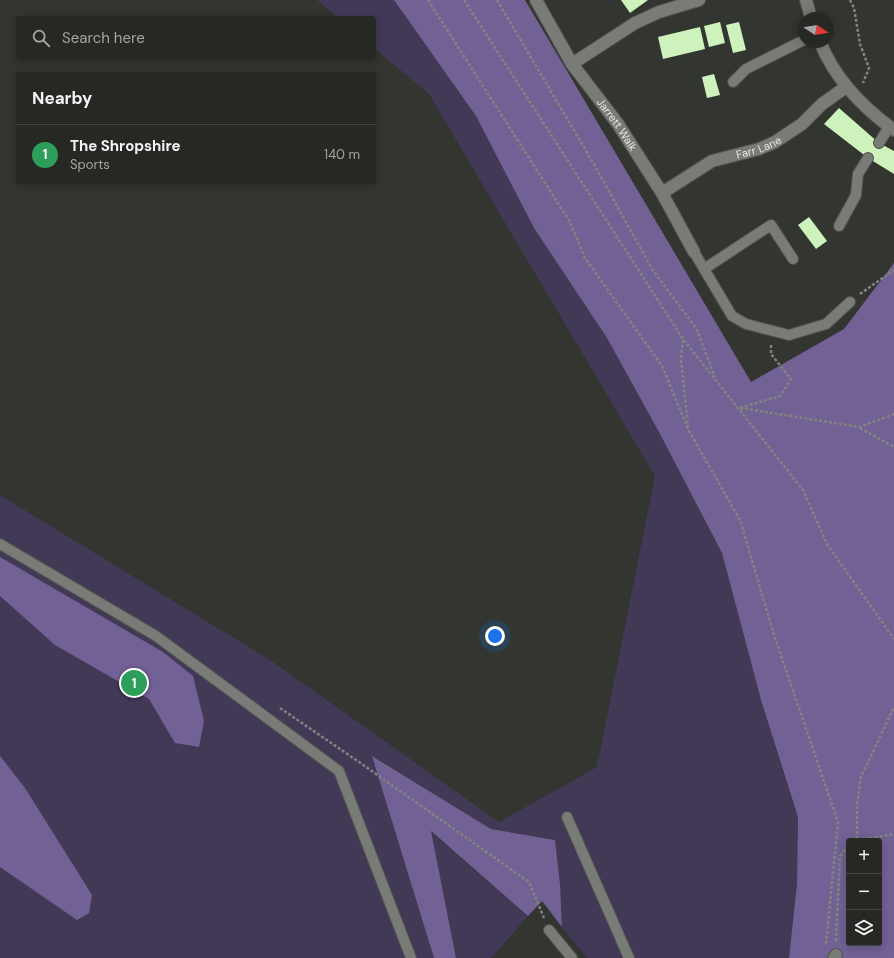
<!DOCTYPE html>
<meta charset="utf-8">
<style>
body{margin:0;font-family:"DM Sans",sans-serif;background:#2e302c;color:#f1f3f6}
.controls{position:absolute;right:12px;bottom:12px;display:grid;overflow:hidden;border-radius:4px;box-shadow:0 2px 10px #0003}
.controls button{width:36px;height:36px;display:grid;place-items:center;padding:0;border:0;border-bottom:1px solid #424441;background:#262824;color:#f1f3f6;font:20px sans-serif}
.compass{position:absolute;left:798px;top:12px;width:36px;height:36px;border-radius:50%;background:#262824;box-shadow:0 2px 10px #0003;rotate:102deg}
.you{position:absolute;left:495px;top:636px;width:14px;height:14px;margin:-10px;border:3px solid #fff;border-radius:50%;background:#1a73e8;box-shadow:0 0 0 6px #1a73e833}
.badge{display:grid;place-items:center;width:26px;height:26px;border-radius:50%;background:#c0a8f3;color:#fff;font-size:13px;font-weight:700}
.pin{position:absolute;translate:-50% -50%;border:2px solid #fff;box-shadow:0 1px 4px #0006}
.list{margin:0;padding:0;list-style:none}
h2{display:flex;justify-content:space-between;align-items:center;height:52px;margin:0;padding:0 16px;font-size:17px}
h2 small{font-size:13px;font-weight:400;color:#a4a6a6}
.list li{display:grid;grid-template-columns:26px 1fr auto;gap:12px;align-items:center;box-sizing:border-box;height:60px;padding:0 16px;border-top:1px solid #424441}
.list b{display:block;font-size:15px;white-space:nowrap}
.list p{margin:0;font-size:13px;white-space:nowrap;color:#a4a6a6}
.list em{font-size:13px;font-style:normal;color:#a4a6a6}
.icon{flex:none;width:22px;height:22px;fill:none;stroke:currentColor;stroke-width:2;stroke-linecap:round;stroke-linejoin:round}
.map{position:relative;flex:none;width:894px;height:958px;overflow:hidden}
.search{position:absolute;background:#262824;box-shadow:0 2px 10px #0003;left:16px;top:16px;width:360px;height:44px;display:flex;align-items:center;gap:10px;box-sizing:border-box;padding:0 14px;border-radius:4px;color:#a4a6a6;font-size:15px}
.panel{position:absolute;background:#262824;box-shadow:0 2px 10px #0003;left:16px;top:72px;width:360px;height:112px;border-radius:4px}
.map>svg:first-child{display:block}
</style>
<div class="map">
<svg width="894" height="958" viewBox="0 0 894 958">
<rect width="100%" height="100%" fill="#323530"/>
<g fill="#423957">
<path d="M317,0H394L476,116L534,228L607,338L660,434L722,553L761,700L798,817L797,884L789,958H587L562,927L560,884L555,840L491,829L373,756L434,958H0V495L273,662L499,822L597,767L655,476L429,94L374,48V18H338Z"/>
<path d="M430,831L528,916L491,958H456Z"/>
</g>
<g fill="#726194" fill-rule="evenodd">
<path d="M394,0H525L751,382L844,329L894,263V958H789L797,884L798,817L761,700L722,553L660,434L607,338L534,228L476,116ZM849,841H879V943H849Z"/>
<path d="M0,557L163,652L193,676L204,721L199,747L175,743L149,699L55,645L0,596Z"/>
<path d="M0,756L25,788L92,895L89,913L77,920L0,867Z"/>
<path d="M372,756L491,829L555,840L560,884L562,927L542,901L528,916L431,831L456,958H434Z"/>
</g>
<g fill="#cef2bc">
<path d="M621,0H648L630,13Z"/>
<path d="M720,22L725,43L709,47L704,26Z"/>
<path d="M739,22L746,50L733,53L726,25Z"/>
<path d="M700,27L705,49L663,59L658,37Z"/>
<path d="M714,74L720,95L707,98L702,77Z"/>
<path d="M839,108L879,143L894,151V174L868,158L824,124Z"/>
<path d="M809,217L827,241L816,249L798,225Z"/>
</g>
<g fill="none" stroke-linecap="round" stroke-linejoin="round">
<g stroke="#4f524d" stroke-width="12">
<g id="lane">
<path d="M733,82L746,69L804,40"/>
<path d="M879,143L889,127"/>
<path d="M839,226L856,195L858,174L868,158"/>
<path d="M694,252L732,316L746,324L789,335L826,324L850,302"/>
<path d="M704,269L771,225L793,259"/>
<path d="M0,544L156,636L339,771L411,958"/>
<path d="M567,817L629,958"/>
<path d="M549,930L572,958"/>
</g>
</g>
<g stroke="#4f524d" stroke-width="14">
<g id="street">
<path id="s1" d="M536,0L572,64L618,124L662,193L694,252"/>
<path d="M806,0L811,18"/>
<path d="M820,42C835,79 862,107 894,130"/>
<path d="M572,64L635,23L659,12L699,0"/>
<path id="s2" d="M662,193L712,161L759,149L775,142L802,124L822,104L846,87"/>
<path d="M834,958L836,955"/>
</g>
</g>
<g stroke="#818480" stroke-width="2.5" stroke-dasharray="3 2" stroke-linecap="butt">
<path d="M428,0L570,222L585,258L662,366L689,431L740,520L774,635L838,822L826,944"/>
<path d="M464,0L683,339L803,490L827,544L894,639"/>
<path d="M497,0L595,166L652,269L696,328L715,377"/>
<path d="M850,0L854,8L860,44L869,68L863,83"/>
<path d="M860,294L894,270"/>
<path d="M683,340L681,359L688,426"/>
<path d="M740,408L860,427L894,414"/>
<path d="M740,408L780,396L791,379L771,354V345"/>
<path d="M860,428L894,447"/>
<path d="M280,708L359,762L529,882L544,918"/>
<path d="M857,839V806L861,777L894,707"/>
<path d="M855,841L894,834"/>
<path d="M836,941L840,856L849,845"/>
</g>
<use href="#lane" stroke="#787b76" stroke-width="10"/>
<use href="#street" stroke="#787b76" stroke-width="12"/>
</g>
<g text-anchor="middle" stroke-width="4" stroke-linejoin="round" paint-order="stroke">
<g font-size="11" fill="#e6e8e5" stroke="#282b26">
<text dy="4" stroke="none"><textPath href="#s1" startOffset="149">Jarrett Walk</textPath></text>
<text dy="4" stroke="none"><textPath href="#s2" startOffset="108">Farr Lane</textPath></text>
</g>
</g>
</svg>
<div class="controls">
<button>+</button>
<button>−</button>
<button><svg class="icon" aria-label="layers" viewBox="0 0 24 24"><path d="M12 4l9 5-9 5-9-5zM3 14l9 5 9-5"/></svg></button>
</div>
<svg class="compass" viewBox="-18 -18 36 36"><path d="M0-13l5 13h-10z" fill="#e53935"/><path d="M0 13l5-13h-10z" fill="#a4a6a6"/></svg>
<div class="you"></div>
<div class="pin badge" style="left:134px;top:683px;background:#2e9e5b">1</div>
<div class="search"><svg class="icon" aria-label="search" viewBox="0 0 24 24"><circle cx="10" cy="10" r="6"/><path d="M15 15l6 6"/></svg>Search here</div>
<section class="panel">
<h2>Nearby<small></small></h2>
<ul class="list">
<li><span class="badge" style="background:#2e9e5b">1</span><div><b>The Shropshire</b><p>Sports</p></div><em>140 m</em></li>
</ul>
</section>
</div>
